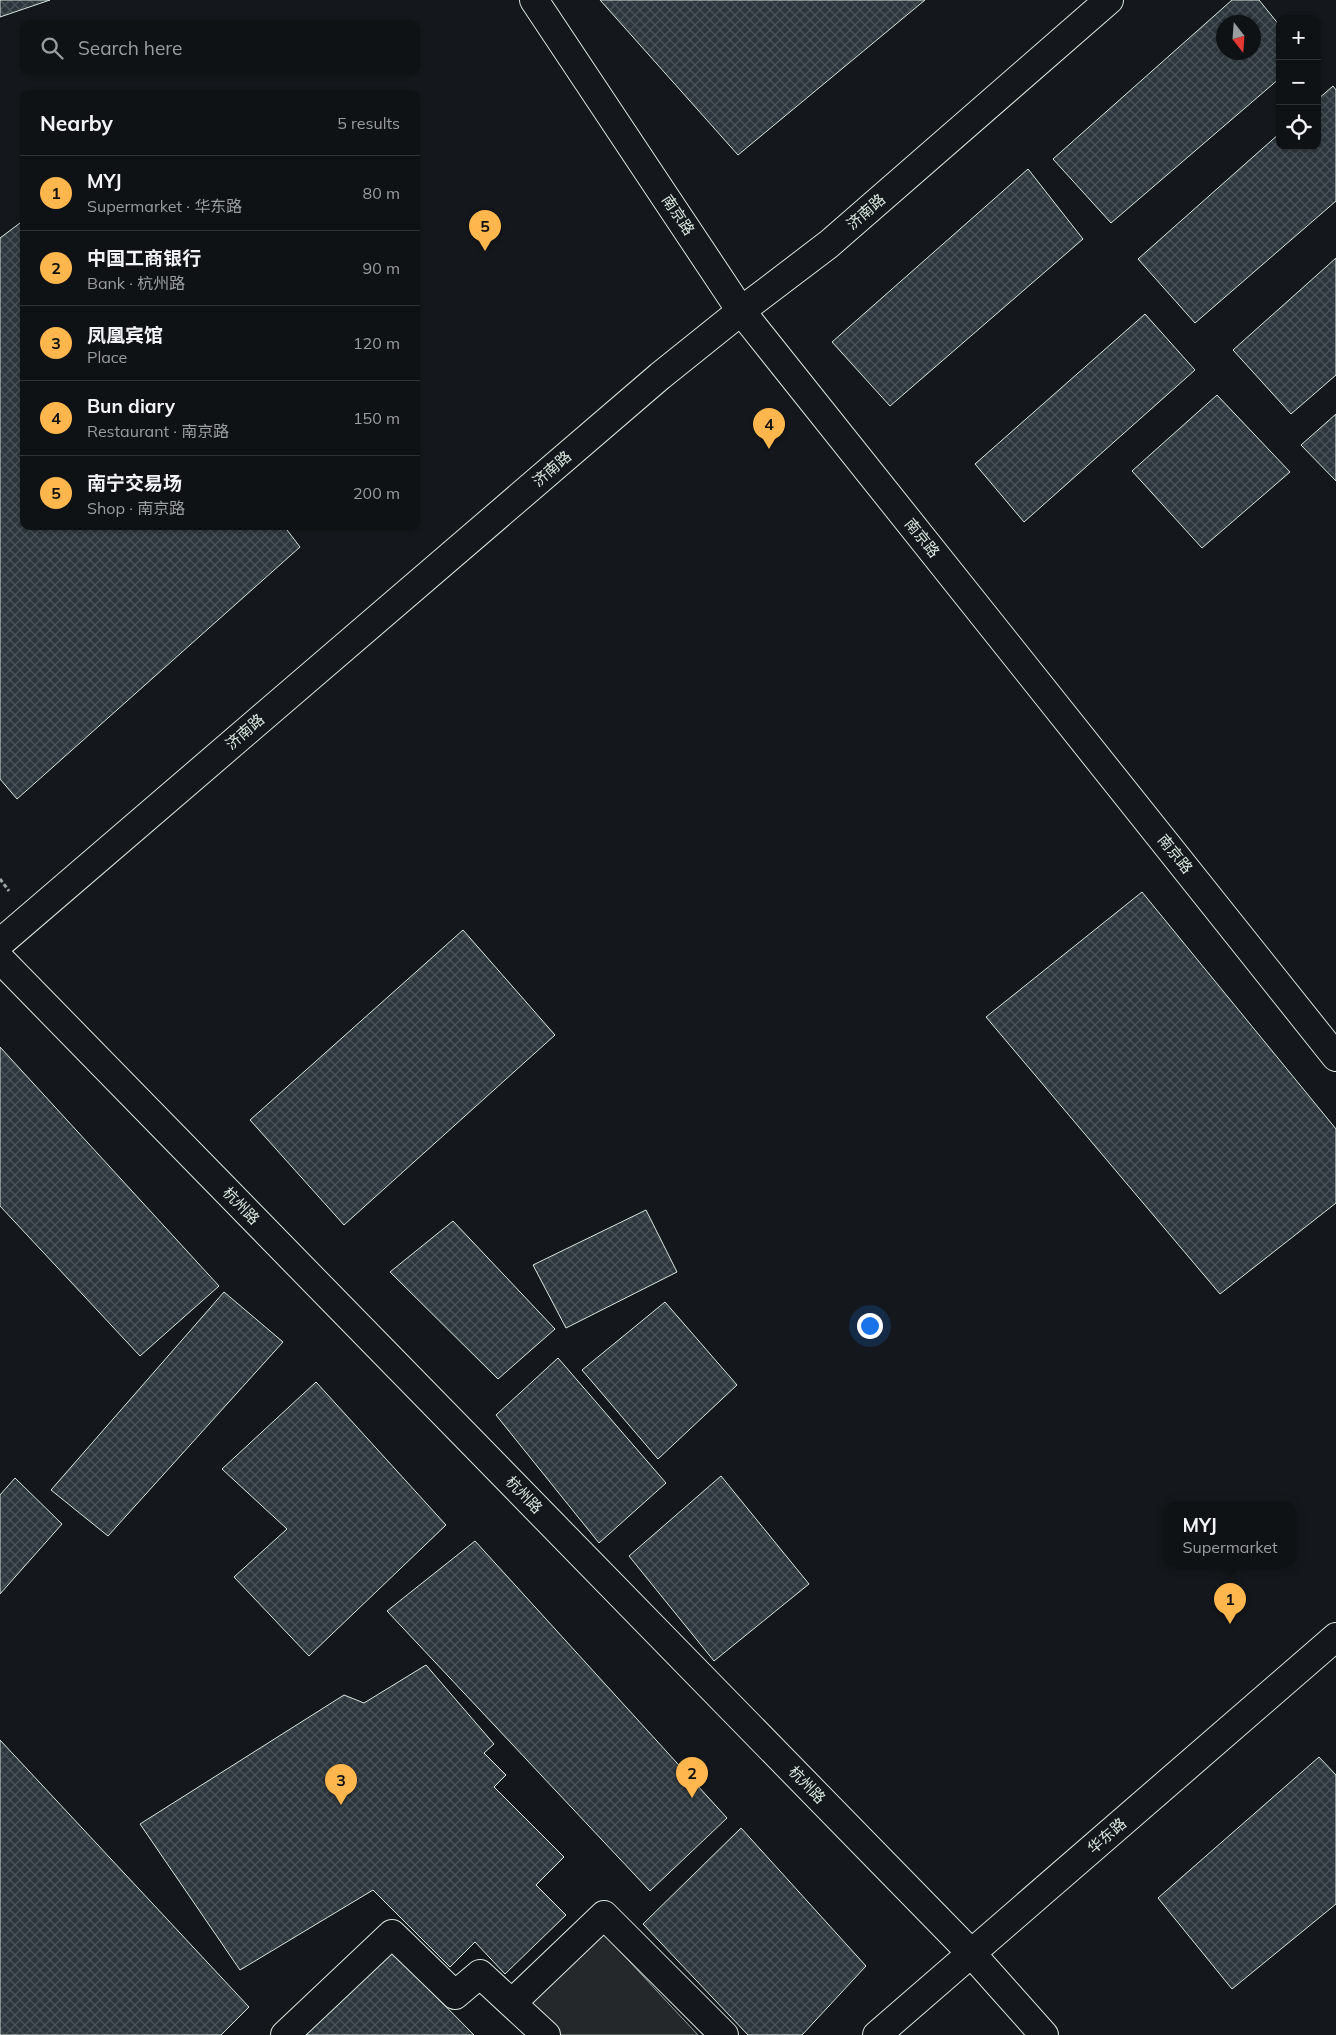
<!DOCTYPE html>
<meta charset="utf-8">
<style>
body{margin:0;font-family:Mulish,"Noto Sans SC",sans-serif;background:#1d2022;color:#f1f3f6}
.controls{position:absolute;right:15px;top:15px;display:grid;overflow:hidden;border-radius:10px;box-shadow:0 1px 4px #0004}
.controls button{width:45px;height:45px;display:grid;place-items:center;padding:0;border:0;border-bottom:1px solid #2f3234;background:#0f1215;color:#f1f3f6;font:25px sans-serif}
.compass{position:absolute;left:1216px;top:15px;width:45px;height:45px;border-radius:50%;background:#0f1215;box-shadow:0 1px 4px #0004;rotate:163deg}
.you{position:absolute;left:869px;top:1325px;width:18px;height:18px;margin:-12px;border:4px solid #fff;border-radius:50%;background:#1a73e8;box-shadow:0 0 0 8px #1a73e833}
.badge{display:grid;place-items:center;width:32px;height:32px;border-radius:50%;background:#ffb74d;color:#111;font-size:16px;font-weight:700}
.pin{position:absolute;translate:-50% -41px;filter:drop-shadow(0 1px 2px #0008)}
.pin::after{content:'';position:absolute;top:26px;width:18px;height:15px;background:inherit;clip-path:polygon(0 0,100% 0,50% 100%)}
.popup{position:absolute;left:1164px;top:1502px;width:132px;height:65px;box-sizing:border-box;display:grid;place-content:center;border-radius:10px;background:#0f1215;filter:drop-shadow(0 1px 4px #0005);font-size:16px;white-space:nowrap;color:#9b9ea0}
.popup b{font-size:19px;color:#f1f3f6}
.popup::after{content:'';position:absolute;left:50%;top:100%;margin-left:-10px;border:10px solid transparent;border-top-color:#0f1215}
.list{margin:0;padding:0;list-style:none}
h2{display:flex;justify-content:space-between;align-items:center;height:65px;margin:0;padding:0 20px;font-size:21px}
h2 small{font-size:16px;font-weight:400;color:#9b9ea0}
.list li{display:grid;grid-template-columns:32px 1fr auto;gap:15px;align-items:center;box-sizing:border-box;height:75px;padding:0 20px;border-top:1px solid #2f3234}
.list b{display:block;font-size:19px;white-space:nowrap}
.list p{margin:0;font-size:16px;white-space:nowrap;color:#9b9ea0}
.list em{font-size:16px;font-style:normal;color:#9b9ea0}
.icon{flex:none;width:28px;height:28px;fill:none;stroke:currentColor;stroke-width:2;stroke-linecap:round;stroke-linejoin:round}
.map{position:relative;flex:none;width:1336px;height:2035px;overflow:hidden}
.search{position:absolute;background:#0f1215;box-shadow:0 1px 4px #0004;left:20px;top:20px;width:400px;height:55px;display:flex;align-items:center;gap:12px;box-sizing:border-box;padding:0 18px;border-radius:10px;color:#9b9ea0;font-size:19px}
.panel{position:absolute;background:#0f1215;box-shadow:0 1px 4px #0004;left:20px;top:90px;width:400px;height:440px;border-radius:10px}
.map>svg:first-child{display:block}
</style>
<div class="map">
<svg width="1336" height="2035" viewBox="0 0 1336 2035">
<defs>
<pattern id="building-cross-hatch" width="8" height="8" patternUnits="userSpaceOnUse" patternTransform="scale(1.25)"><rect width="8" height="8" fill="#2c363c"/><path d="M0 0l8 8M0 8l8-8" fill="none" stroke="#4a5358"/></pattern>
</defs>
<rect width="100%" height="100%" fill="#14181c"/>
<path fill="#24282b" stroke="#939e99" d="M601,1931L698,2035H561L529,2004Z"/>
<g fill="url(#building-cross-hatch)" stroke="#d8e6dc" fill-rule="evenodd">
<path d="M0,0H50L0,17Z"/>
<path d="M600,0H925L738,155Z"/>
<path d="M1232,0H1259L1280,26V78L1111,223L1053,159ZM1224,22H1254V52H1224Z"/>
<path d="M1333,86L1336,90V201L1195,323L1138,259L1280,133V146H1317V100Z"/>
<path d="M1028,169L1083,239L890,406L832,342Z"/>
<path d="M24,220V526H284L300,547L17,799L0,779V238Z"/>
<path d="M1336,258V375L1291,414L1233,350Z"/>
<path d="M1145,314L1195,370L1024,522L975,464Z"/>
<path d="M1217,395L1290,472L1202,548L1132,471Z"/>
<path d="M1336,414V481L1301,445Z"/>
<path d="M1142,892L1336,1129V1203L1220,1294L986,1017Z"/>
<path d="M463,930L555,1035L344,1225L250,1120Z"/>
<path d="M0,1047L219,1286L140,1356L0,1206Z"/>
<path d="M646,1210L677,1272L566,1328L533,1265Z"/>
<path d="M453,1221L555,1329L498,1379L390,1272Z"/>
<path d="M224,1292L283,1342L108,1536L51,1490Z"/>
<path d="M665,1302L737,1385L658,1459L582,1370Z"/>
<path d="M558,1358L666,1483L599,1543L496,1415Z"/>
<path d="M316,1382L446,1525L309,1656L234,1577L287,1529L222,1469Z"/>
<path d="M721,1476L809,1584L714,1661L629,1556Z"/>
<path d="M15,1478L62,1524L0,1594V1495Z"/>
<path d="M475,1541L727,1818L650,1891L387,1611Z"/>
<path d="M426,1665L494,1744L484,1753L506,1775L494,1787L564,1857L536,1885L566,1915L505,1974L475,1942L450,1967L373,1890L240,1970L140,1824L344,1695L364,1703Z"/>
<path d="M0,1740L249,2007L221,2035H0Z"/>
<path d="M1319,1757L1336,1775V1904L1232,1989L1158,1898Z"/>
<path d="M741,1828L866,1966L802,2035H748L643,1924Z"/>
<path d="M390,1950L474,2035H303Z"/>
</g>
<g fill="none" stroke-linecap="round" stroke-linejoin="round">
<g stroke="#d8e6dc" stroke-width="30">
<g id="minor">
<path d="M534,0L741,311L1336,1057"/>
<path d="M0,943L660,376L741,311L829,244L1109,0"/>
<path d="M0,959L971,1953L1044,2035"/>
<path d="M512,2003L604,1915L724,2035"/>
<path d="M285,2035L392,1934L455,1995L480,1974L546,2035"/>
<path d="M877,2035L1336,1637"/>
</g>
</g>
<path stroke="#9da8a2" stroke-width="3" stroke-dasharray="4 2.5" stroke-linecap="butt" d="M0,879L9,891"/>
<use href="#minor" stroke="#14181c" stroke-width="28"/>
</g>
<g text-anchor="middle" stroke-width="4" stroke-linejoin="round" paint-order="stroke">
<g font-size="15" fill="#d8e6dc" stroke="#14181c">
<text transform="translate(866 212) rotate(-41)" y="5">济南路</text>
<text transform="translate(678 215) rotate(56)" y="5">南京路</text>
<text transform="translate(552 469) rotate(-41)" y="5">济南路</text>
<text transform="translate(922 538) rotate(51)" y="5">南京路</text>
<text transform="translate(245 732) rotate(-41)" y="5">济南路</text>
<text transform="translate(1175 854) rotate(51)" y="5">南京路</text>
<text transform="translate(241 1206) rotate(46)" y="5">杭州路</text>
<text transform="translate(524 1495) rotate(46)" y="5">杭州路</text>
<text transform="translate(807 1785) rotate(46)" y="5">杭州路</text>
<text transform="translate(1107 1836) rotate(-41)" y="5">华东路</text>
</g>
</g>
</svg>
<div class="controls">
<button>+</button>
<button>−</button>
<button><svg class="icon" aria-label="locate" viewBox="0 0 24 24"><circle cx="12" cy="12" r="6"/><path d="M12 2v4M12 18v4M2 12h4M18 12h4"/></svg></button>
</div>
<svg class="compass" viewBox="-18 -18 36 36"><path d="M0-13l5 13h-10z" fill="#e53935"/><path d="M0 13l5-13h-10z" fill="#9b9ea0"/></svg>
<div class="you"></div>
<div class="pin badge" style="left:1230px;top:1624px">1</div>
<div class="popup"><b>MYJ</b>Supermarket</div>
<div class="pin badge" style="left:692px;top:1798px">2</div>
<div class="pin badge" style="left:341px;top:1805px">3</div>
<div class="pin badge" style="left:769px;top:449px">4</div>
<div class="pin badge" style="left:485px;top:251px">5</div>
<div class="search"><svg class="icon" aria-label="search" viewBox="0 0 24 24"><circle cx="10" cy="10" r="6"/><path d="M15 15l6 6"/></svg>Search here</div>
<section class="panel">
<h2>Nearby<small>5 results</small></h2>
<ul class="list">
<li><span class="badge">1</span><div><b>MYJ</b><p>Supermarket · 华东路</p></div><em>80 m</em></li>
<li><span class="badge">2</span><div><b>中国工商银行</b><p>Bank · 杭州路</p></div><em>90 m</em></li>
<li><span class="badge">3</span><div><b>凤凰宾馆</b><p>Place</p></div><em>120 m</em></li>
<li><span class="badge">4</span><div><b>Bun diary</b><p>Restaurant · 南京路</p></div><em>150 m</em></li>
<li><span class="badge">5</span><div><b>南宁交易场</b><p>Shop · 南京路</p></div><em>200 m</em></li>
</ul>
</section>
</div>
